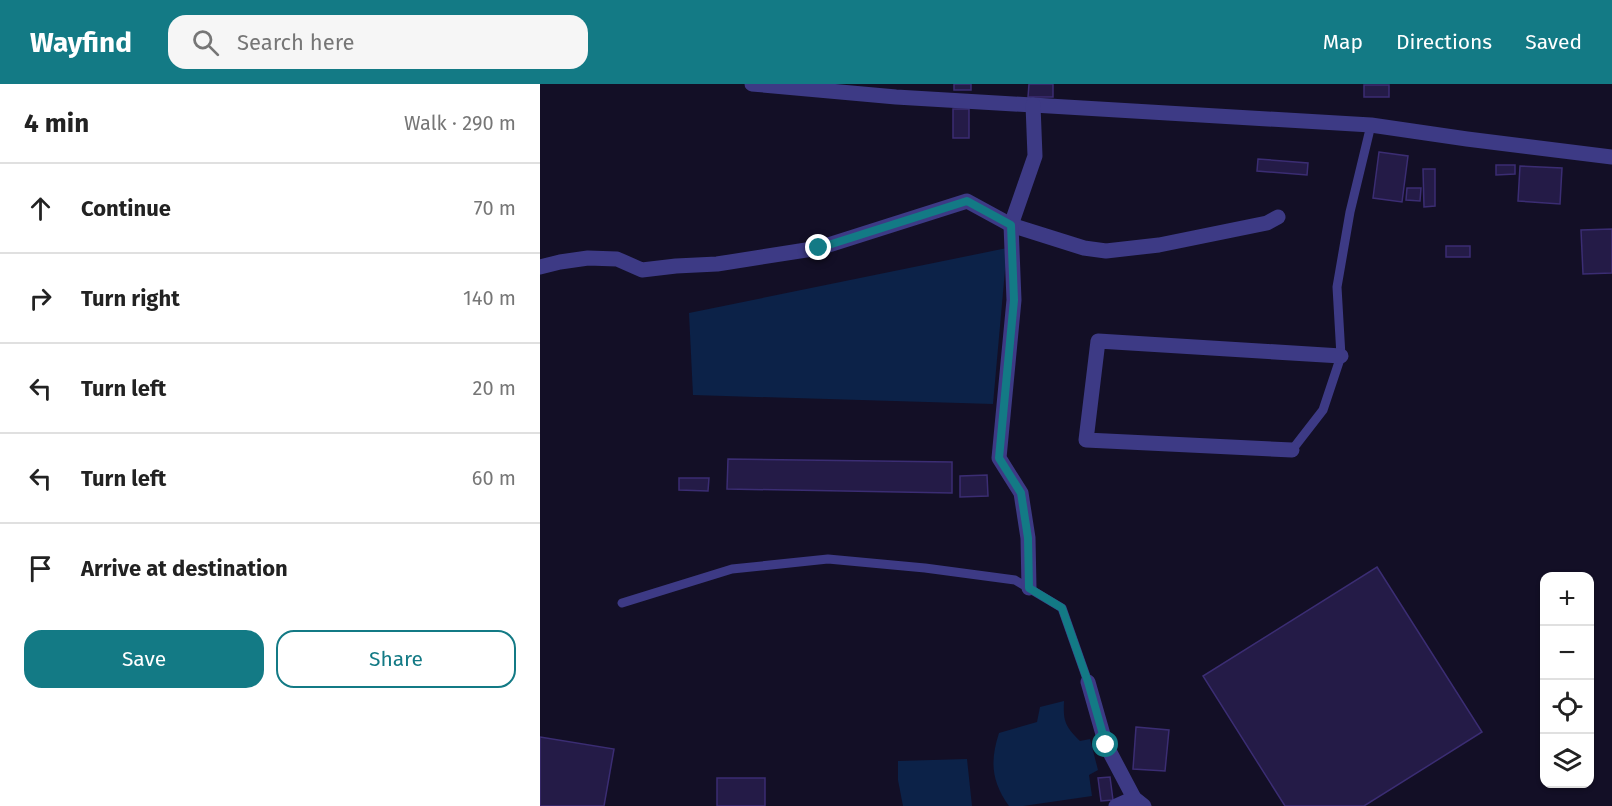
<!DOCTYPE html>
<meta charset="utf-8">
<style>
body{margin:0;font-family:"Fira Sans",sans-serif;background:#f6f6f6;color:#222}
.controls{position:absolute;right:18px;bottom:18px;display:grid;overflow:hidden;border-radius:12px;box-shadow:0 2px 4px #0004}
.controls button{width:54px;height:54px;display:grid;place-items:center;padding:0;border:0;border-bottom:2px solid #e0e0e0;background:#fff;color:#222;font:30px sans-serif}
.stop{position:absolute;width:18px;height:18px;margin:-14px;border:4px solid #137a85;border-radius:50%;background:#fff}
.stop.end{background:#137a85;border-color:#fff;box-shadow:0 2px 6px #0008}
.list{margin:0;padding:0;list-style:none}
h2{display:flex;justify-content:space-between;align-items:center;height:78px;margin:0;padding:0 24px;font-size:26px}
h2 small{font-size:20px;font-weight:400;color:#767676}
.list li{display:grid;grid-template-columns:39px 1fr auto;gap:18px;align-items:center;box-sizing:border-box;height:90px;padding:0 24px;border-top:2px solid #e0e0e0}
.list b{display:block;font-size:22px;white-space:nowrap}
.list em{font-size:20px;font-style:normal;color:#767676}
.actions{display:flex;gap:12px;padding:18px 24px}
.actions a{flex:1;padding:14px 0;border:2px solid #137a85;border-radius:18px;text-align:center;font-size:21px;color:#137a85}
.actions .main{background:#137a85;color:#fff}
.icon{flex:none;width:33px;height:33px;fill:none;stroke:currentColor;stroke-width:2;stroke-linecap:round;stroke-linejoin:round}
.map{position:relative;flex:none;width:1072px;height:722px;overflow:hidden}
header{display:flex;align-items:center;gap:36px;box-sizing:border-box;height:84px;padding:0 30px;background:#137a85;color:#fff}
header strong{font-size:28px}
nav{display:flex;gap:33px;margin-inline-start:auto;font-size:21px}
.search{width:420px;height:54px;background:#f6f6f6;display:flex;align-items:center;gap:15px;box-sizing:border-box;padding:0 21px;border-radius:18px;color:#767676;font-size:22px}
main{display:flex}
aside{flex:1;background:#fff}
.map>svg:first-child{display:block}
</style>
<header>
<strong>Wayfind</strong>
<div class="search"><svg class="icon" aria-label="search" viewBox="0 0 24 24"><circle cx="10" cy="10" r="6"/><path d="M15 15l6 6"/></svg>Search here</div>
<nav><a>Map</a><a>Directions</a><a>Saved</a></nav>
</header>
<main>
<aside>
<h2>4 min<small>Walk · 290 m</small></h2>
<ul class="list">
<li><svg class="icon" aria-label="ahead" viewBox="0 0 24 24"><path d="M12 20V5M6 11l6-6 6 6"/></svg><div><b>Continue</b></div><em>70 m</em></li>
<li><svg class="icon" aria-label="right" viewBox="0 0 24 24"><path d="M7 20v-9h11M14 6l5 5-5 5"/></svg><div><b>Turn right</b></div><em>140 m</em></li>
<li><svg class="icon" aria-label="left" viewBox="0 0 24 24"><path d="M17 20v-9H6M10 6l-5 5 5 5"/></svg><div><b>Turn left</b></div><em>20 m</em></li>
<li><svg class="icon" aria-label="left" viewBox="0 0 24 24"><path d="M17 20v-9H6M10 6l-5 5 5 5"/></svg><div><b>Turn left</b></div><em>60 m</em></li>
<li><svg class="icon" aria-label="arrive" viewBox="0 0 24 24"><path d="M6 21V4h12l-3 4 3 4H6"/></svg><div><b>Arrive at destination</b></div></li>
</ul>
<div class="actions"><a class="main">Save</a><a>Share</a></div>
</aside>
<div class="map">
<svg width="1072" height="722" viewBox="0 0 1072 722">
<rect width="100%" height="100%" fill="#130f26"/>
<g fill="#0c2248">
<path d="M467,164L453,320L153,311L149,229Z"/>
<path d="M524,617C523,637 525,642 540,657L550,655L558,686L549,691L552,712L483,722H469C451,697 450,677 459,649L497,638L500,623Z"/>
<path d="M427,675L432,722H363L358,696V677Z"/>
</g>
<g fill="#241b47" stroke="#3b2d73" stroke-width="1.5">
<rect x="414" y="0" width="17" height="6"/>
<path d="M489,0H513V13H488Z"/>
<rect x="824" y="1" width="25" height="12"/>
<rect x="413" y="25" width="16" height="29"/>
<path d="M839,68L868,72L862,118L833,114Z"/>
<path d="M718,75L768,79L767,91L717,87Z"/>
<path d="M956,81H975V90L956,91Z"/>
<path d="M980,82L1022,84L1020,120L978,117Z"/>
<path d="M883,85H895V122L884,123Z"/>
<path d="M867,104H881L880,117L866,116Z"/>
<path d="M1072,145V189L1043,190L1041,146Z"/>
<rect x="906" y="162" width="24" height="11"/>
<path d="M188,375L412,378V409L187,405Z"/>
<path d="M447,391L448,412L420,413V392Z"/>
<path d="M139,394H169L168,407L139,406Z"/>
<path d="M837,483L942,648L824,722H745L663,592Z"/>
<path d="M596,643L629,646L625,687L593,685Z"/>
<path d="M0,653L74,665L64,722H0Z"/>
<path d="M570,693L573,716L561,717L558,694Z"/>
<rect x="177" y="694" width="48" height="28"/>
</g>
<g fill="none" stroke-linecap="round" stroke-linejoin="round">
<g stroke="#3d3a85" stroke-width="9">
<path d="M752,366L783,326L801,272L797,203L810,128L831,41"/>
<path d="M82,519L192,485L288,475L385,484L475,496L522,524L548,598"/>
</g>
<g stroke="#3d3a85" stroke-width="15">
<path d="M212,0L356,13L831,41L927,55L1072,73"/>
<path d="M0,183L20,178L48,174L77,175L102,186L136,182L177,180L279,164L427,117L471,141L544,164L566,167L619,161L727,139L738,133"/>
<path d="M752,366L546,356L558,257L801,272"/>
<path d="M489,504L488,454L481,409L459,374L474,216L471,141L495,72L493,21"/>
<path d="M548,598L566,661L594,714L604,722"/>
<path d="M576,722L594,714"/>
</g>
</g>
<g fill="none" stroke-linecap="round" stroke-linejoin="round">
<path stroke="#137a85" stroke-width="8" d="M279,164L427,117L471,141L474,216L459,374L481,409L488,454L489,504L522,524L548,598L566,661"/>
</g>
</svg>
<div class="controls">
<button>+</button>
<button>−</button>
<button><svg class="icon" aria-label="locate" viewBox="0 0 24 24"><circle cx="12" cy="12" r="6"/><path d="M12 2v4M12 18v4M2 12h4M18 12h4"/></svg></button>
<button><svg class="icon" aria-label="layers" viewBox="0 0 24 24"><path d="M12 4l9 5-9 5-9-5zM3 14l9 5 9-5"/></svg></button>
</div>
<div class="stop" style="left:566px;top:661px"></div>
<div class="stop end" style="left:279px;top:164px"></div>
</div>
</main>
